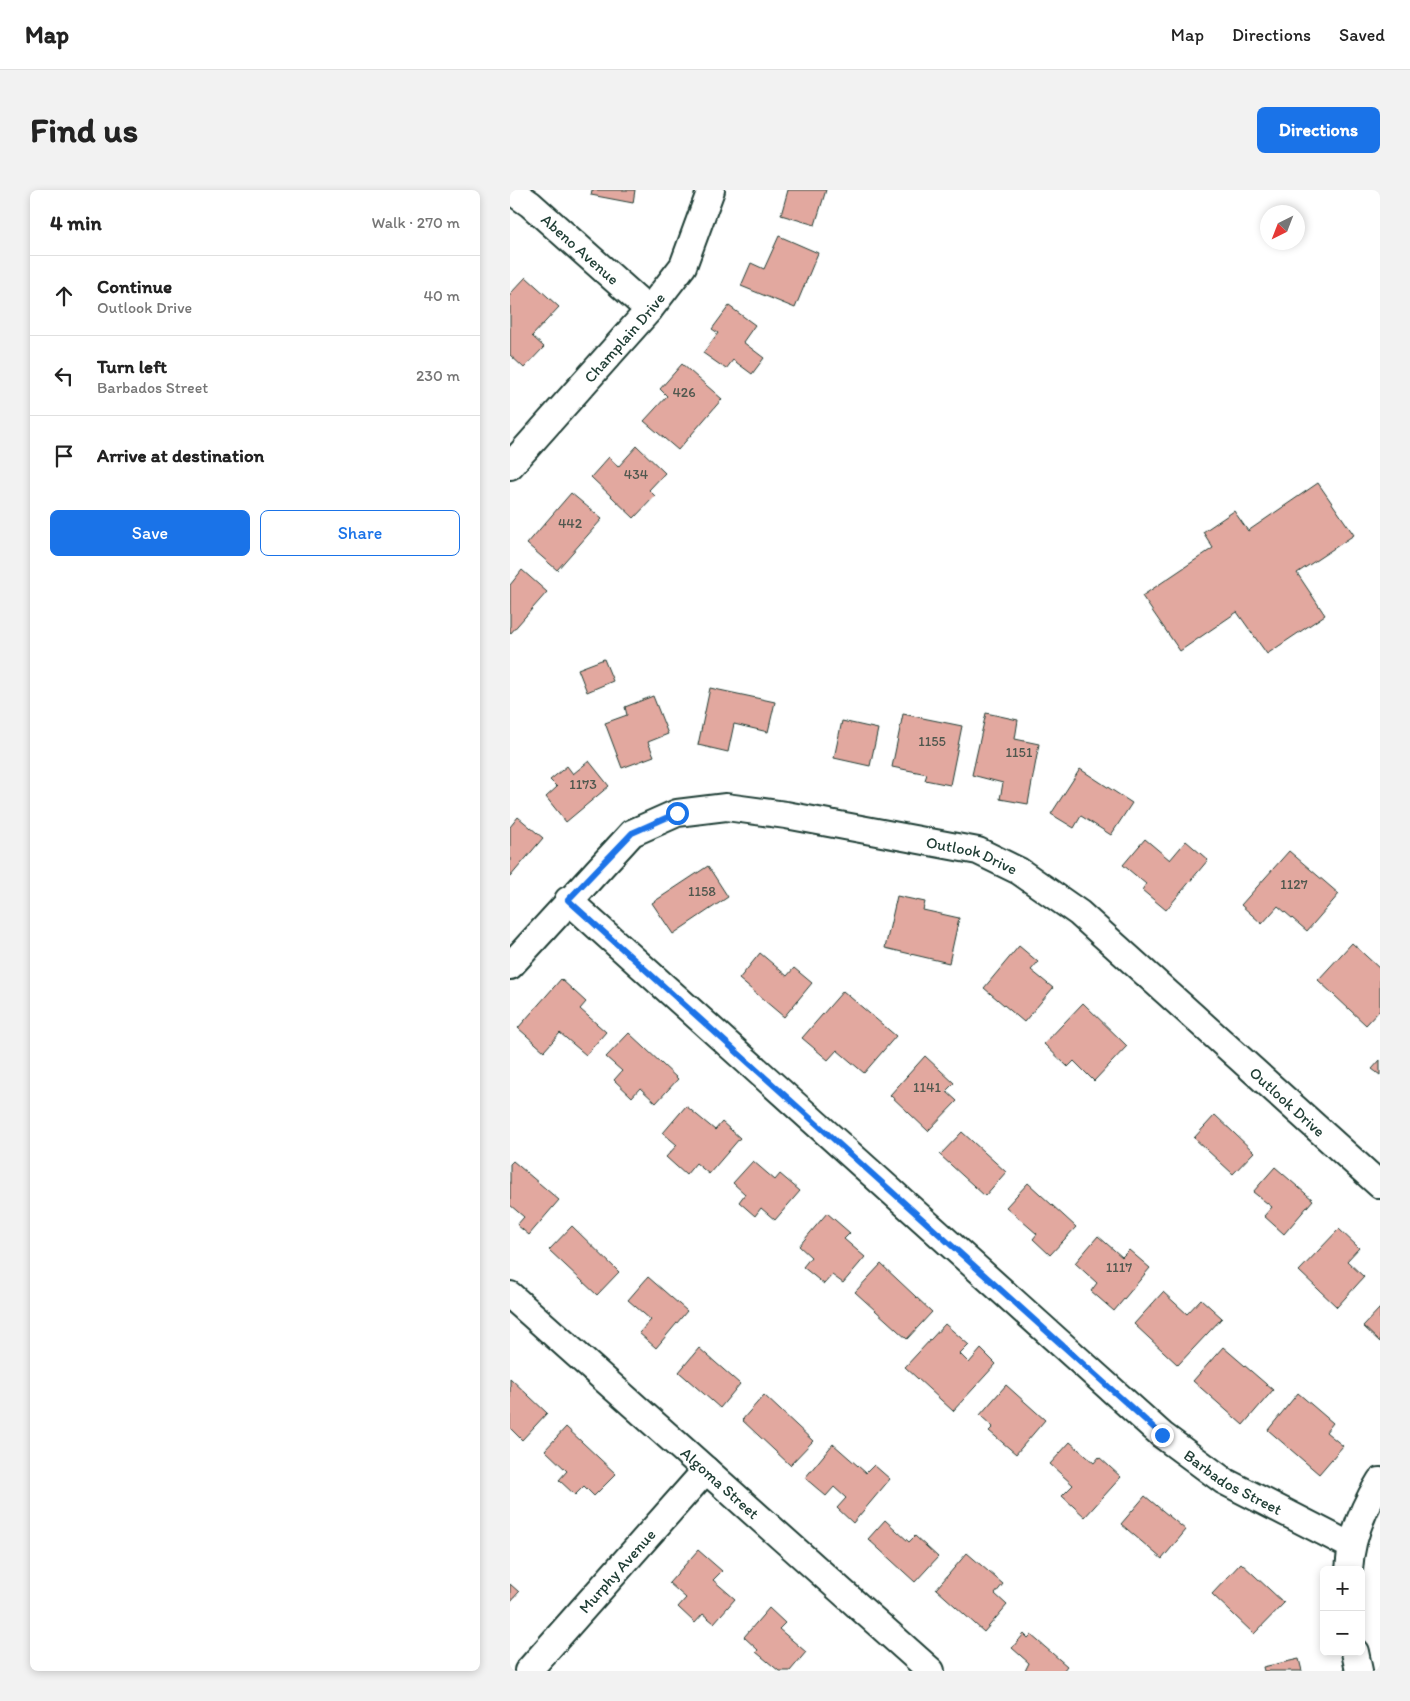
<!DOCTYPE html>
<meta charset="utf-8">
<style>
body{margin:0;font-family:Itim,sans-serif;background:#f2f2f2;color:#222}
.controls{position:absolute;right:15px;bottom:15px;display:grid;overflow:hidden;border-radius:8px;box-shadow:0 2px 8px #0003}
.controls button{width:45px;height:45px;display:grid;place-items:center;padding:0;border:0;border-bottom:1px solid #e0e0e0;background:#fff;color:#222;font:25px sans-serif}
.compass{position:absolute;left:750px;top:15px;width:45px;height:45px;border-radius:50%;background:#fff;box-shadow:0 2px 8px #0003;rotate:222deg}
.stop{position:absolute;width:15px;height:15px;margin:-11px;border:4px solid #1a73e8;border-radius:50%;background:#fff}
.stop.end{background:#1a73e8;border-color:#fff;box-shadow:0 1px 5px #0008}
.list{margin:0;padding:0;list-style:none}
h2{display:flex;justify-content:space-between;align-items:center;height:65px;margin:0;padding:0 20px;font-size:21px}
h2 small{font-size:16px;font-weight:400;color:#767676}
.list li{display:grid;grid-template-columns:32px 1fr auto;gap:15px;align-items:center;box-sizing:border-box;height:80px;padding:0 20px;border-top:1px solid #e0e0e0}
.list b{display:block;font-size:19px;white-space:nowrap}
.list p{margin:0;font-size:16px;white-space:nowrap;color:#767676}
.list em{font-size:16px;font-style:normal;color:#767676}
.actions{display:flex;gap:10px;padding:15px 20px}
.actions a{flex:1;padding:11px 0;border:1px solid #1a73e8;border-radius:8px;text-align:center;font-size:18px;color:#1a73e8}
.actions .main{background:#1a73e8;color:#fff}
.icon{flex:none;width:28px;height:28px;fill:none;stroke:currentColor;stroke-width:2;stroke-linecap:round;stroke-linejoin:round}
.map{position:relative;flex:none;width:870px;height:1481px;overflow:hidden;border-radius:8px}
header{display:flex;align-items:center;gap:30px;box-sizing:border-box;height:70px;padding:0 25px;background:#fff;border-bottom:1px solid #e0e0e0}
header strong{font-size:24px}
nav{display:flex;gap:28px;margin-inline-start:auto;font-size:18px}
.intro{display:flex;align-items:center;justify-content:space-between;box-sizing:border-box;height:120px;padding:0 30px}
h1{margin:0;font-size:35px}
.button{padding:12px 22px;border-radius:8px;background:#1a73e8;color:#fff;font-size:18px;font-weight:700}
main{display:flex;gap:30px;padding:0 30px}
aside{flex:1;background:#fff;border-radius:8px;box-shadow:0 2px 8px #0003}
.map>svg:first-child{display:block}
</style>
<header>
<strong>Map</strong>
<nav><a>Map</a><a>Directions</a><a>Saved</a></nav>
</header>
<div class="intro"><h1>Find us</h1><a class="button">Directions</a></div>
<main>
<aside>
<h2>4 min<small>Walk · 270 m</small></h2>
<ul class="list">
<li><svg class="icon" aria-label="ahead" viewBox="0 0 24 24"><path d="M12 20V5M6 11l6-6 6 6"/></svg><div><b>Continue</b><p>Outlook Drive</p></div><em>40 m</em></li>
<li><svg class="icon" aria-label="left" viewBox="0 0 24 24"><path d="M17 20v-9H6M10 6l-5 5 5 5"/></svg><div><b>Turn left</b><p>Barbados Street</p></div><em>230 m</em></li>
<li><svg class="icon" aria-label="arrive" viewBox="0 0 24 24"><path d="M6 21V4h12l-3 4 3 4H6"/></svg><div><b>Arrive at destination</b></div></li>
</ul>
<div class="actions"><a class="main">Save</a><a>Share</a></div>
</aside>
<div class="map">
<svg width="870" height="1481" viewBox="0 0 870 1481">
<rect width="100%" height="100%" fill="#fff"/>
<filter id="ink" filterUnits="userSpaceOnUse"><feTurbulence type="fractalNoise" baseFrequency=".02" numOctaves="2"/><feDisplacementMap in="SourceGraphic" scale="10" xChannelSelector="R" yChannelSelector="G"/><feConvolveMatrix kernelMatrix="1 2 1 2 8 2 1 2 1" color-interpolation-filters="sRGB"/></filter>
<g filter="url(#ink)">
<g fill="#e2a89f" stroke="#1f3d34">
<path d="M82,0H125L123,13L81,5Z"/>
<path d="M278,0H316L305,35L271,25Z"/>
<path d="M269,46L308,63L285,118L231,96L241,73L254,79Z"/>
<path d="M16,87L49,117L22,146L34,157L14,178L0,165V104Z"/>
<path d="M219,116L245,135L233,152L254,168L242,184L223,170L216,179L193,163L208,143L202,139Z"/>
<path d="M172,174L212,209L168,260L134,231L157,206L150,199Z"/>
<path d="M127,256L155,283L139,300L145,306L124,328L81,287L99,267L108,277Z"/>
<path d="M808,293L844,345L787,383L815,425L757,464L727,422L670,461L632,406L703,358L693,342L724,321L738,341Z"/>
<path d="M61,303L92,329L47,380L17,354Z"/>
<path d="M12,380L37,402L0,444V395Z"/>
<path d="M94,469L103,491L77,502L68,479Z"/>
<path d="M200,498L265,512L258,542L224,534L218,562L188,555Z"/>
<path d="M143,506L158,544L138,552L144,566L112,578L95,533L117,525L115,517Z"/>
<path d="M476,523L508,530L505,549L529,554L518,614L490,609L493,593L462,585Z"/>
<path d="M393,524L452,536L440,595L415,590L417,584L382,577Z"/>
<path d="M332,531L368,539L360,576L324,568Z"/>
<path d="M79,571L99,596L56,632L36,607L47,597L40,590L57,576L63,584Z"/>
<path d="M570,579L622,613L601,645L571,626L564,638L541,624Z"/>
<path d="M8,627L33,648L0,687V637Z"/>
<path d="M635,649L660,670L676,651L698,670L656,720L632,700L636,694L613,675Z"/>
<path d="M779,661L829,704L797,741L768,716L752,734L731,715Z"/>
<path d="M198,676L218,707L163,744L142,713Z"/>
<path d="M387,706L415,712L413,720L449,728L439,773L375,758Z"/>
<path d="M842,753L870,779V820L856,835L808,790Z"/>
<path d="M509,756L528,772L521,780L543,798L514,832L474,798Z"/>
<path d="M250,763L277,786L284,778L302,793L274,827L229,789Z"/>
<path d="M51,789L76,812L70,819L96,842L76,865L50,843L34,861L8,838Z"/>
<path d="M333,801L386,846L354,883L327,860L318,870L292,848Z"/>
<path d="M573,813L617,856L584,891L564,871L558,877L534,854Z"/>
<path d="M119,843L168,889L146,913L130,898L122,907L104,890L112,881L96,867Z"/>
<path d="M415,866L444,893L436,901L447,911L418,941L380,905Z"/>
<path d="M870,870V885L862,879Z"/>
<path d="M176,916L205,940L212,932L230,948L199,984L186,973L176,985L156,967L167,955L153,943Z"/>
<path d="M705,925L744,962L723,984L684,948Z"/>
<path d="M452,942L496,982L475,1006L430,965Z"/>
<path d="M3,971L49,1010L19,1045L7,1035L14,1027L0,1015V974Z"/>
<path d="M243,971L265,990L270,984L290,1001L265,1030L251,1018L245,1026L229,1012L235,1004L223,993Z"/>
<path d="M765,977L803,1010L774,1044L754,1026L762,1017L743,1002Z"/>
<path d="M518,993L566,1037L540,1065L523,1049L527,1044L496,1017Z"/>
<path d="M317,1023L340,1043L334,1049L355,1067L333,1093L322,1085L314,1094L293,1077L301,1067L289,1056Z"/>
<path d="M62,1036L109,1082L87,1105L39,1060Z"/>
<path d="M829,1039L849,1058L837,1071L854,1087L827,1117L789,1081Z"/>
<path d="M588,1046L612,1067L619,1060L640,1078L604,1121L581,1101L587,1093L565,1073Z"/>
<path d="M371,1074L422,1122L397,1149L345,1102Z"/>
<path d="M138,1087L177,1121L146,1158L129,1143L141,1130L118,1110Z"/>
<path d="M653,1102L677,1124L691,1109L712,1128L668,1175L624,1134Z"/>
<path d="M870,1118V1152L853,1136Z"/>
<path d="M435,1134L459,1155L450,1164L459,1173L471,1159L486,1174L443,1221L395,1177Z"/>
<path d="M713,1157L763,1200L733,1235L683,1191Z"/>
<path d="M189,1158L230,1194L210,1218L169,1182Z"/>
<path d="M0,1188L37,1223L12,1250L0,1238Z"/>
<path d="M496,1195L535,1230L506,1264L479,1241L483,1237L470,1225Z"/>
<path d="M788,1203L823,1233L816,1242L833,1256L809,1284L758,1240Z"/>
<path d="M254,1205L303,1251L280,1275L232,1230Z"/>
<path d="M56,1237L106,1284L84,1306L74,1296L65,1305L49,1290L57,1281L35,1260Z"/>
<path d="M560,1252L584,1273L589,1267L611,1287L575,1327L552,1306L563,1295L540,1274Z"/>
<path d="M323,1254L356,1283L364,1275L380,1289L343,1333L327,1318L336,1308L324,1297L316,1306L295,1288Z"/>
<path d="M635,1306L676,1340L652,1369L611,1334Z"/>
<path d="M375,1330L399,1352L405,1346L428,1367L405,1392L358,1349Z"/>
<path d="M188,1360L212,1381L203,1390L225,1409L204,1433L193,1424L185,1433L168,1417L176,1408L159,1393Z"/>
<path d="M457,1363L493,1394L485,1404L497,1415L474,1442L426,1399Z"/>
<path d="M731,1373L774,1413L744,1444L702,1404Z"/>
<path d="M0,1394L9,1402L0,1412Z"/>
<path d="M259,1418L275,1433L269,1439L296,1462L280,1481H269L246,1462L248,1460L234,1447Z"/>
<path d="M514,1444L518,1448L521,1445L557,1476L553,1481H515L519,1473L502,1458Z"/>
<path d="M789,1469L792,1481H754L753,1477Z"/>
</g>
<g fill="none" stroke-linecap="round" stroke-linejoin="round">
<g stroke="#1f3d34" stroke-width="30">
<g id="street">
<path id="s1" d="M0,0L20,14L139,120"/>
<path id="s2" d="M0,276L139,120L173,76L201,0"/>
<path id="s3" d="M58,710L652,1245L714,1291L841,1356"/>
<path id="s4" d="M0,776L122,643L167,623L216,617L276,625L468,661L509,681L569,723L870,995"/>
<path id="s5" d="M0,1105L421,1481"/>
<path d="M839,1380C841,1347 853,1318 870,1291"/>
<path d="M845,1462L849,1481"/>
<path id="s6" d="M18,1481L196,1280"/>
</g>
</g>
<use href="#street" stroke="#fff" stroke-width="26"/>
</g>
</g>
<g fill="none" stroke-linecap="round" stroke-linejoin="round" filter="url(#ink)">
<path stroke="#1a73e8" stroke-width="6" d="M167,623L122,643L58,710L652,1245"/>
</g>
<g text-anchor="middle" stroke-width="4" stroke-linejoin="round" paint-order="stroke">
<g font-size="14" fill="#50584f">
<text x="174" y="207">426</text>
<text x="126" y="289">434</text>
<text x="60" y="338">442</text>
<text x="422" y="556">1155</text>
<text x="509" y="567">1151</text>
<text x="73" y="599">1173</text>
<text x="784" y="699">1127</text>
<text x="192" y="706">1158</text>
<text x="417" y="902">1141</text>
<text x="609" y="1082">1117</text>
</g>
<g font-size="16" fill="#1f3d34" stroke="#fff">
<text dy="6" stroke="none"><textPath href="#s1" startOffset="92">Abeno Avenue</textPath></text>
<text dy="6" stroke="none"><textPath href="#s2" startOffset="172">Champlain Drive</textPath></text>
<text dy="6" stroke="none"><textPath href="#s4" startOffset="530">Outlook Drive</textPath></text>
<text dy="6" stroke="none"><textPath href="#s4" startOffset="935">Outlook Drive</textPath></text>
<text dy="6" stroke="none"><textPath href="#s3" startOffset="885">Barbados Street</textPath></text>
<text dy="6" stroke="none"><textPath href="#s5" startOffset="282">Algoma Street</textPath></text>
<text dy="6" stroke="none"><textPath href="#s6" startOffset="134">Murphy Avenue</textPath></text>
</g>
</g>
</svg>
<div class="controls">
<button>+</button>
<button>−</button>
</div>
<svg class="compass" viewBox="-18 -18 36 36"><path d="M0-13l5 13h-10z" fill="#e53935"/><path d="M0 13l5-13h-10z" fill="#767676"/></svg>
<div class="stop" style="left:167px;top:623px"></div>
<div class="stop end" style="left:652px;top:1245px"></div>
</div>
</main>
